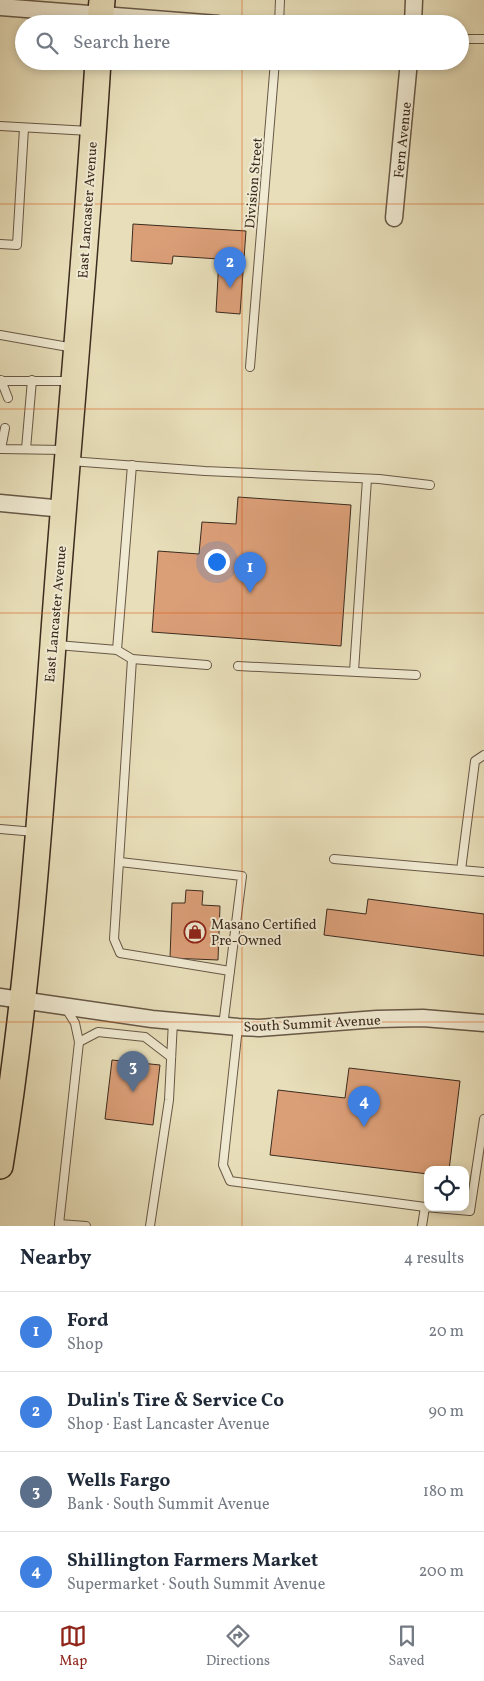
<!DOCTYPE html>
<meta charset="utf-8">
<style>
body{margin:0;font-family:Vollkorn,serif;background:#f6f6f7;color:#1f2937}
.controls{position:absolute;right:15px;bottom:15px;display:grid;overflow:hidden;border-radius:10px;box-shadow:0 2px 8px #0003}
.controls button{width:45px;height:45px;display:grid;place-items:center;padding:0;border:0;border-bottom:1px solid #e0e1e3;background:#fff;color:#1f2937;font:25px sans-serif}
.you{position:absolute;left:216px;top:561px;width:18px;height:18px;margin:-12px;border:4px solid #fff;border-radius:50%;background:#1a73e8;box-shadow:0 0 0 8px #1a73e833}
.badge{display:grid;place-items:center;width:32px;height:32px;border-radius:50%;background:#8f2418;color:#fff;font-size:16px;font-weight:700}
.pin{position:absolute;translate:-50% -41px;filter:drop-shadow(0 1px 2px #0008)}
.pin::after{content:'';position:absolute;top:26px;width:18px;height:15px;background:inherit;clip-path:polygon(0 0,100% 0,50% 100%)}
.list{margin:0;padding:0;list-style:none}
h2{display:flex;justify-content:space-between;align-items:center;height:65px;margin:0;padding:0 20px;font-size:21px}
h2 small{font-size:16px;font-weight:400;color:#747a83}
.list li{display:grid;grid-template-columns:32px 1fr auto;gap:15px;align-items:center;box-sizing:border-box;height:80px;padding:0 20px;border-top:1px solid #e0e1e3}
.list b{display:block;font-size:19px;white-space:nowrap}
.list p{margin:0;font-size:16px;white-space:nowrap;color:#747a83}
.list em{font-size:16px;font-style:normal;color:#747a83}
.icon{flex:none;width:28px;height:28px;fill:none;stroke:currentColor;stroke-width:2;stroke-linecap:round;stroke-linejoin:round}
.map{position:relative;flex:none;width:484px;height:1226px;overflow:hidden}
.search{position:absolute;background:#fff;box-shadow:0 2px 8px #0003;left:15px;right:15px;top:15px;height:55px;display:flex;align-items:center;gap:12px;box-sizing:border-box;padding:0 18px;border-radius:28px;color:#747a83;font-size:19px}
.sheet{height:385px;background:#fff}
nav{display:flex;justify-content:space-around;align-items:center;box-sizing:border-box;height:70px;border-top:1px solid #e0e1e3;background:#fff;font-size:14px;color:#747a83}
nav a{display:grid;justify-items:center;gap:2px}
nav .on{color:#8f2418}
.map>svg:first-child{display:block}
</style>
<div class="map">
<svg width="484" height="1226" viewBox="0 0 484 1226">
<rect width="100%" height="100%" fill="#e8dfba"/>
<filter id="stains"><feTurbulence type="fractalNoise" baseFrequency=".004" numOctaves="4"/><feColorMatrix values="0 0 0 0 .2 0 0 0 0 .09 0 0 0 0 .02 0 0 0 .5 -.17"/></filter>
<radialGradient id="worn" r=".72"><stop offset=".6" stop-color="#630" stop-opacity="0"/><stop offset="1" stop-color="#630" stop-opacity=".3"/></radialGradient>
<g fill="#db9f78" stroke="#3c2b1f">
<path d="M133,224L246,231L240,314L216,312L219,259L173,256L172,264L131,261Z"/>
<path d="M238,497L351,505L341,646L152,632L158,551L199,554L202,522L236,524Z"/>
<path d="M186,890L203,891L202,905L220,906L218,960L170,958L172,903H185Z"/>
<path d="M368,899L484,914V956L324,935L327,909L366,914Z"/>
<path d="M112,1060L160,1065L153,1125L105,1119Z"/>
<path d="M349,1068L460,1081L449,1170H428V1174L270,1155L278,1090L345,1098Z"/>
</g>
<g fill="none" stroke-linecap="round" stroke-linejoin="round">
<g stroke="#675846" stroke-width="10">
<g id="lane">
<path d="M279,24L280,0"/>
<path d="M460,39H484"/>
<path d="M0,126L90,131"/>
<path d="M0,244L17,245L24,128"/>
<path d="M0,335L74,348"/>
<path d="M250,367L275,61"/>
<path d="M1,380L8,398"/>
<path d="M0,381H70"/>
<path d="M5,428L1,449L64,450"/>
<path d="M26,449L32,380"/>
<path d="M70,461L205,471L379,479L430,485"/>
<path d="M132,465L117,650L132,659L114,939L120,953L230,971"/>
<path d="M57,645L117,650"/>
<path d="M132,659L207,665"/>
<path d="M238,666L416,675"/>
<path d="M354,671L367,479"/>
<path d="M0,829L35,832"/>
<path d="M334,859L484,872"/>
<path d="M120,862L242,876L223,1026"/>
<path d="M461,870L475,761L484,755"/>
<path d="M238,1027L223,1165L230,1181L425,1207"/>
<path d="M79,1042L98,1032L145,1037L171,1057"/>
<path d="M59,1224L79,1042L75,1023L65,1007"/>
<path d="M59,1226V1224L86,1226"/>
<path d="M150,1226L169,1100L173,1021"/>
<path d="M422,1226L425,1207L470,1211L484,1119"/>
</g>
</g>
<g stroke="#675846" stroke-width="19">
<g id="street">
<path d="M0,7L218,24"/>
<path d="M413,24L414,0"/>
<path d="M394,218L409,61"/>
<path d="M0,503L64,509"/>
<path d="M0,997L152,1019L238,1027L259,1028L377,1019L423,1018L484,1023"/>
</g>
</g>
<g stroke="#3c2b1f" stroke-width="28">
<g id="primary">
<path d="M100,24L102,0"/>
<path d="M0,1166C28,994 40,819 53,645C67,450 86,256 98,61"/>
</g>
</g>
<use href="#lane" stroke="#f0ead2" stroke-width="8"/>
<use href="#street" stroke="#f0ead2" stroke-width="16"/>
<use href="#primary" stroke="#e8dfba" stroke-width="25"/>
</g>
<path fill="none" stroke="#d7540e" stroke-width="1" stroke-opacity="0.55" d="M242,0V24M242,61V1226M0,204H484M0,409H484M0,613H484M0,817H484M0,1022H484"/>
<defs>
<g id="shop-ring" transform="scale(1.125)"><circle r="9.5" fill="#f0ead2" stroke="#8f2418" stroke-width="1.5"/><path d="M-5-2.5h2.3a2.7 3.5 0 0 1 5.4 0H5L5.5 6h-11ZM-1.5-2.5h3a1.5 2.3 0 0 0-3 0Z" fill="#8f2418"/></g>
</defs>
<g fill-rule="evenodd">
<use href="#shop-ring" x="195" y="932"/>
</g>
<g text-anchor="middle" stroke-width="4" stroke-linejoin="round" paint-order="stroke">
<g font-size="14" fill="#3c2b1f" stroke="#f0ead2">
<text transform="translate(402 140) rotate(-84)" y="5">Fern Avenue</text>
<text transform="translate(253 183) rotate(-85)" y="5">Division Street</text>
<text transform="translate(87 210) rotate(-86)" y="5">East Lancaster Avenue</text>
<text transform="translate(55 614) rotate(-85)" y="5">East Lancaster Avenue</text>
<text transform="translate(312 1023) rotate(-3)" y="5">South Summit Avenue</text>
</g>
<g font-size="14" fill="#3c2b1f" stroke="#f0ead2" text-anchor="start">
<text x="211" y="929">Masano Certified<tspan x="211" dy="16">Pre-Owned</tspan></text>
</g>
</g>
<rect width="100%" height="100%" filter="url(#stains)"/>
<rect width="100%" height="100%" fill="url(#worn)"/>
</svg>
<div class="controls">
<button><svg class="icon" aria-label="locate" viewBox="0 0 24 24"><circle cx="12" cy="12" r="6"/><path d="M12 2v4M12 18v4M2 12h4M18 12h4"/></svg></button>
</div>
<div class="you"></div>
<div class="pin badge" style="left:250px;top:593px;background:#3f7fe0">1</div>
<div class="pin badge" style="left:230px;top:288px;background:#3f7fe0">2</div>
<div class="pin badge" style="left:133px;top:1092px;background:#5c6f8a">3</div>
<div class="pin badge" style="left:364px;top:1127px;background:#3f7fe0">4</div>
<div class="search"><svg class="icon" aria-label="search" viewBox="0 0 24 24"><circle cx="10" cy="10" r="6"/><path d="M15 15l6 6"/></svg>Search here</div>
</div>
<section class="sheet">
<h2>Nearby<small>4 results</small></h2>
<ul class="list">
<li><span class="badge" style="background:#3f7fe0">1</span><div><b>Ford</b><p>Shop</p></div><em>20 m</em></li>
<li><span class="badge" style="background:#3f7fe0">2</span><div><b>Dulin's Tire &amp; Service Co</b><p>Shop · East Lancaster Avenue</p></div><em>90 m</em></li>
<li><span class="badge" style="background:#5c6f8a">3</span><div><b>Wells Fargo</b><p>Bank · South Summit Avenue</p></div><em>180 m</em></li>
<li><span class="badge" style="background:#3f7fe0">4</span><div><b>Shillington Farmers Market</b><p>Supermarket · South Summit Avenue</p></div><em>200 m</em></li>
</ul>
</section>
<nav>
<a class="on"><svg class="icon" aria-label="map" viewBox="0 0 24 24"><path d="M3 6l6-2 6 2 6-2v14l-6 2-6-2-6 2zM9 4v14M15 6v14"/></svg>Map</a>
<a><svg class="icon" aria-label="directions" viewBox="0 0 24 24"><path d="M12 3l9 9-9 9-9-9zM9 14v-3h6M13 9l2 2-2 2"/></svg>Directions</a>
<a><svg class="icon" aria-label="saved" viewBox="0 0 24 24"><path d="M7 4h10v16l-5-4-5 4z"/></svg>Saved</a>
</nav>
